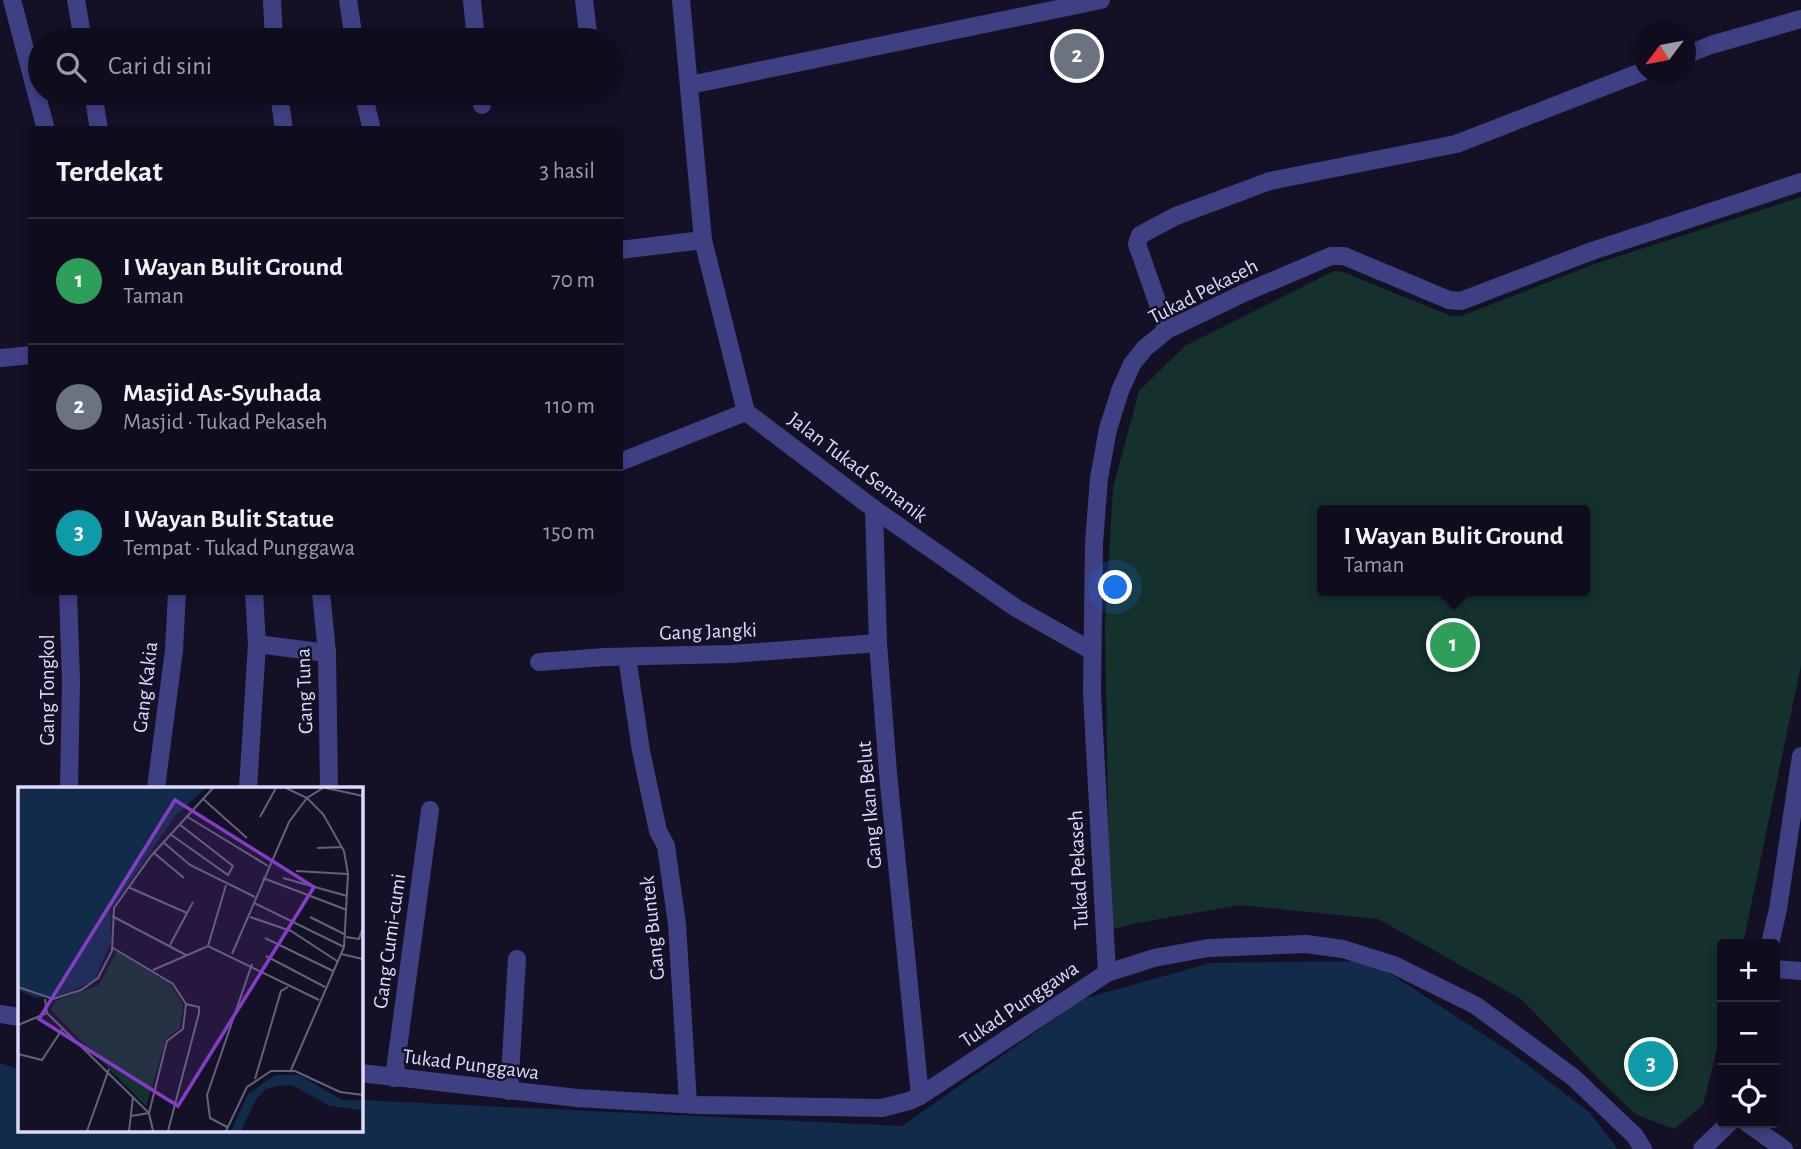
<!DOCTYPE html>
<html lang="id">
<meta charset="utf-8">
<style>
body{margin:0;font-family:"Alegreya Sans",sans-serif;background:#181626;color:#f1f3f6}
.controls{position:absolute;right:21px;bottom:21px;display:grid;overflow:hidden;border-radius:7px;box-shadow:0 4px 10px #0003}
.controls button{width:63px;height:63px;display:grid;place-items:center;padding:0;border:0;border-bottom:2px solid #2f2d3b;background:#0f0d1d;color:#f1f3f6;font:35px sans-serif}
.compass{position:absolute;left:1633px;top:21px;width:63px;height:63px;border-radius:50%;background:#0f0d1d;box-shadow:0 4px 10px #0003;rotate:238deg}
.you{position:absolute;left:1116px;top:588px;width:24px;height:24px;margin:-18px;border:5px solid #fff;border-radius:50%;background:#1a73e8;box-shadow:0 0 0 10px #1a73e833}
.badge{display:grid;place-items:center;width:46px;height:46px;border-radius:50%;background:#11e8f2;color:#fff;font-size:23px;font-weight:700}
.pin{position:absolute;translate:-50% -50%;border:4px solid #fff;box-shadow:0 2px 7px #0006}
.popup{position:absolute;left:1317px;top:505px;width:273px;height:91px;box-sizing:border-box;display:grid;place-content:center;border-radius:7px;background:#0f0d1d;filter:drop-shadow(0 2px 5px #0005);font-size:23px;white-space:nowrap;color:#9b9ca4}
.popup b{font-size:26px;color:#f1f3f6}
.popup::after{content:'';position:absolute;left:50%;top:100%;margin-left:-14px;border:14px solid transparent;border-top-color:#0f0d1d}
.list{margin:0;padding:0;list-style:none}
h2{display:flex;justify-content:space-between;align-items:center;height:91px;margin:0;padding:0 28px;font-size:30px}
h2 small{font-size:23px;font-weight:400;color:#9b9ca4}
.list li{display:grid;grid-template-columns:46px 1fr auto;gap:21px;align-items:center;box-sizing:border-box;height:126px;padding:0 28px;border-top:2px solid #2f2d3b}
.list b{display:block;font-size:26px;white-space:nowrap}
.list p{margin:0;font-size:23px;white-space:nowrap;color:#9b9ca4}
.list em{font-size:23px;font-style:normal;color:#9b9ca4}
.icon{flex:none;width:38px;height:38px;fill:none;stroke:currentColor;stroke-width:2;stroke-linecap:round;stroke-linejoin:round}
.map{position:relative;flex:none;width:1801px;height:1149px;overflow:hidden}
.search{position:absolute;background:#0f0d1d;box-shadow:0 4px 10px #0003;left:28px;top:28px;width:595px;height:77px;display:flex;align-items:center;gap:18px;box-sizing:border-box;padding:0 24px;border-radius:38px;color:#9b9ca4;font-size:26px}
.panel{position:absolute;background:#0f0d1d;box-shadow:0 4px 10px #0003;left:28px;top:126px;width:595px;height:469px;border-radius:7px}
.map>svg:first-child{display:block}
</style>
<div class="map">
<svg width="1801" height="1149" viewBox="0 0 1801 1149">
<rect width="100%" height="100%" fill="#141127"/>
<path fill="#15312e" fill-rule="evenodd" d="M1801,197V665L1743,944H1722V1029L1703,1105L1674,1129L1635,1114L1601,1081L1521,999L1378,919L1240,905L1137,923L1110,930L1105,625L1113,488L1139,391L1185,346L1334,271L1343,272L1451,316H1461L1595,264ZM1322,510H1584V591H1322Z"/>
<path fill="#122b4b" d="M1371,961L1509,1051L1589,1112L1618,1149H0V1063L19,1069V1130H360L361,1100L902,1126L1083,999L1210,963Z"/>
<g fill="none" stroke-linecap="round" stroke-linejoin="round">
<g stroke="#3f4084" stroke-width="18">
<path d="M12,0L46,130"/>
<path d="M76,0L83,40"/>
<path d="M272,0L274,40"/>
<path d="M348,0L354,40"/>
<path d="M472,0L476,40"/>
<path d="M584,0L588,33"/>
<path d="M681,0L703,240L746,412L874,509L1016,608L1092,651"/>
<path d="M1686,55L1711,45L1801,19"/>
<path d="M690,85L1101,0"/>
<path d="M93,93L99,130"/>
<path d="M279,93L284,130"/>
<path d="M363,93L372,130"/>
<path d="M481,93L482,105"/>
<path d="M620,250L703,240"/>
<path d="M1167,330L1137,244L1140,235L1176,216L1270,181L1456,144L1644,71"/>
<path d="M0,358L32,355"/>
<path d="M620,462L746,412"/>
<path d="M874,509L878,643L888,773L920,1096"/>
<path d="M68,592L71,681L69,788"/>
<path d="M321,592L327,653L329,788"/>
<path d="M257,644L327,653"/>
<path d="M627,657L641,751L658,831L666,846L677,924L688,1104"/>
<path d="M539,662L605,657L731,654L878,643"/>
<path d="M156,788L174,650L177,592"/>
<path d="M248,788L257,644L254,592"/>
<path d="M1770,944L1778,909L1801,756"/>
<path d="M1775,969L1801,971"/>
<path d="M1107,973L1092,693L1094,543L1099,478L1108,429L1120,391L1132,364L1145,348L1167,330L1244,293L1331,256H1344L1449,300L1461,301L1592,251L1801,182"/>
<path d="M394,1078L430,810"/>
<path d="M509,1091L517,959"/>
<path d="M1747,1123L1784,1149"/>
<path d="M1702,1149L1729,1123"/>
</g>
<g stroke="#3f4084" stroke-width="18">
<path d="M0,1014L19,1017"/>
<path d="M360,1073L577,1098L698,1105L882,1108L909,1101L920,1096L1107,973L1154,958L1208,948L1306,944L1343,949L1394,965L1475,1005L1573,1077L1635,1136L1643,1149"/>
</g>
</g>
<g text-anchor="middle" stroke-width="5" stroke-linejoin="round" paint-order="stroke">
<g font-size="21" fill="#dcdafd" stroke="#141127">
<text transform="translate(1203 291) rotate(-27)" y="7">Tukad Pekaseh</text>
<text transform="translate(858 467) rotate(37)" y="7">Jalan Tukad Semanik</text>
<text transform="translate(708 631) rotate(-2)" y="7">Gang Jangki</text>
<text transform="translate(145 687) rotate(-83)" y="7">Gang Kakia</text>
<text transform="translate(47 690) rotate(-90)" y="7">Gang Tongkol</text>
<text transform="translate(304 691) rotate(-92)" y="7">Gang Tuna</text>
<text transform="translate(869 805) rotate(-95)" y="7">Gang Ikan Belut</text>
<text transform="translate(1078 870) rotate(-93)" y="7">Tukad Pekaseh</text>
<text transform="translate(652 928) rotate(-96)" y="7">Gang Buntek</text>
<text transform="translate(389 941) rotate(-82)" y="7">Gang Cumi-cumi</text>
<text transform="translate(1019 1004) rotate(-34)" y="7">Tukad Punggawa</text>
<text transform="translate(471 1064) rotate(7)" y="7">Tukad Punggawa</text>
</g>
</g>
<g transform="translate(18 787)">
<rect width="345" height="345" fill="#141127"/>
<path d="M99,164L153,198L165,218L162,241L148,252L128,319L33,223L37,214L81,198Z" fill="#15312e"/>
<path d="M0,1H188L158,28L92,124L93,156L76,194L41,209L17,211L0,203ZM257,288H281L324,313H345V323L312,319L274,298L261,299L248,302L238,312L223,344H213L230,307Z" fill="#122b4b"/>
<path fill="none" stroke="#64617d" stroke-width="2" d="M268,1L289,11L305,27L326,64L330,87L326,160L273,283M308,1L345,9M184,11L229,51M168,29L250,79M242,30L258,1M152,47L210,88L215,79L161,37M145,55L172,78L237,110M299,61L324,60M136,66L166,91M278,84L330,87M245,91L329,123M265,91L329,109M110,100L169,126M236,116L326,160M94,129L168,168M232,130L273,144L319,174M292,130L328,148M328,150L341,152L345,140M247,151L315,184M152,158L175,115M190,159L208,98M95,161L155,197L168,217L165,242L149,254L131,326L113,329M214,167L271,35L289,11L305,1M323,167L345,172M248,169L307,200M135,183L190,159L301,213M0,200L35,212L63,203L80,191L94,164L96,121L133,69L195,1M27,212L29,226L131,326L135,344M0,238L29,226M0,267L24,273L45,241M237,292L263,204L270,200M209,340L192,331L189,308L234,177M69,344L91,282M111,344L115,310M150,344L181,226V220L168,217M208,344L229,300L253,284H277L322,305L345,308"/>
<path fill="#853dc5" fill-opacity="0.15" stroke="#853dc5" stroke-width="3.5" d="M157,13L296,100L160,319L21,232Z"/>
<rect width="345" height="345" fill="none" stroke="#dcdafd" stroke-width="3.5"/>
</g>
</svg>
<div class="controls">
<button>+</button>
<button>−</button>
<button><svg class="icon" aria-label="locate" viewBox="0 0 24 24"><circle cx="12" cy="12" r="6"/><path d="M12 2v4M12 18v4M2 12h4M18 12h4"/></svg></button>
</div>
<svg class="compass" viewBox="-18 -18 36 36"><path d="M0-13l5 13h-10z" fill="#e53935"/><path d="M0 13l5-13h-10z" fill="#9b9ca4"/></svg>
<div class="you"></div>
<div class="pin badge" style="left:1453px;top:645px;background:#2e9e5b">1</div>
<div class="popup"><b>I Wayan Bulit Ground</b>Taman</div>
<div class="pin badge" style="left:1077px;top:56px;background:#6b7280">2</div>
<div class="pin badge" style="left:1651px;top:1064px;background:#0f9aa8">3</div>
<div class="search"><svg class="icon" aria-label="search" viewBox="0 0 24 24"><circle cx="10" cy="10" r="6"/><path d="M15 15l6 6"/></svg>Cari di sini</div>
<section class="panel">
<h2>Terdekat<small>3 hasil</small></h2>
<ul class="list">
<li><span class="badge" style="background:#2e9e5b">1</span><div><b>I Wayan Bulit Ground</b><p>Taman</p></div><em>70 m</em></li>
<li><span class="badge" style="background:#6b7280">2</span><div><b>Masjid As-Syuhada</b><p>Masjid · Tukad Pekaseh</p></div><em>110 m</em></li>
<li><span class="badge" style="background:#0f9aa8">3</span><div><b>I Wayan Bulit Statue</b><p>Tempat · Tukad Punggawa</p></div><em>150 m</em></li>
</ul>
</section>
</div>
